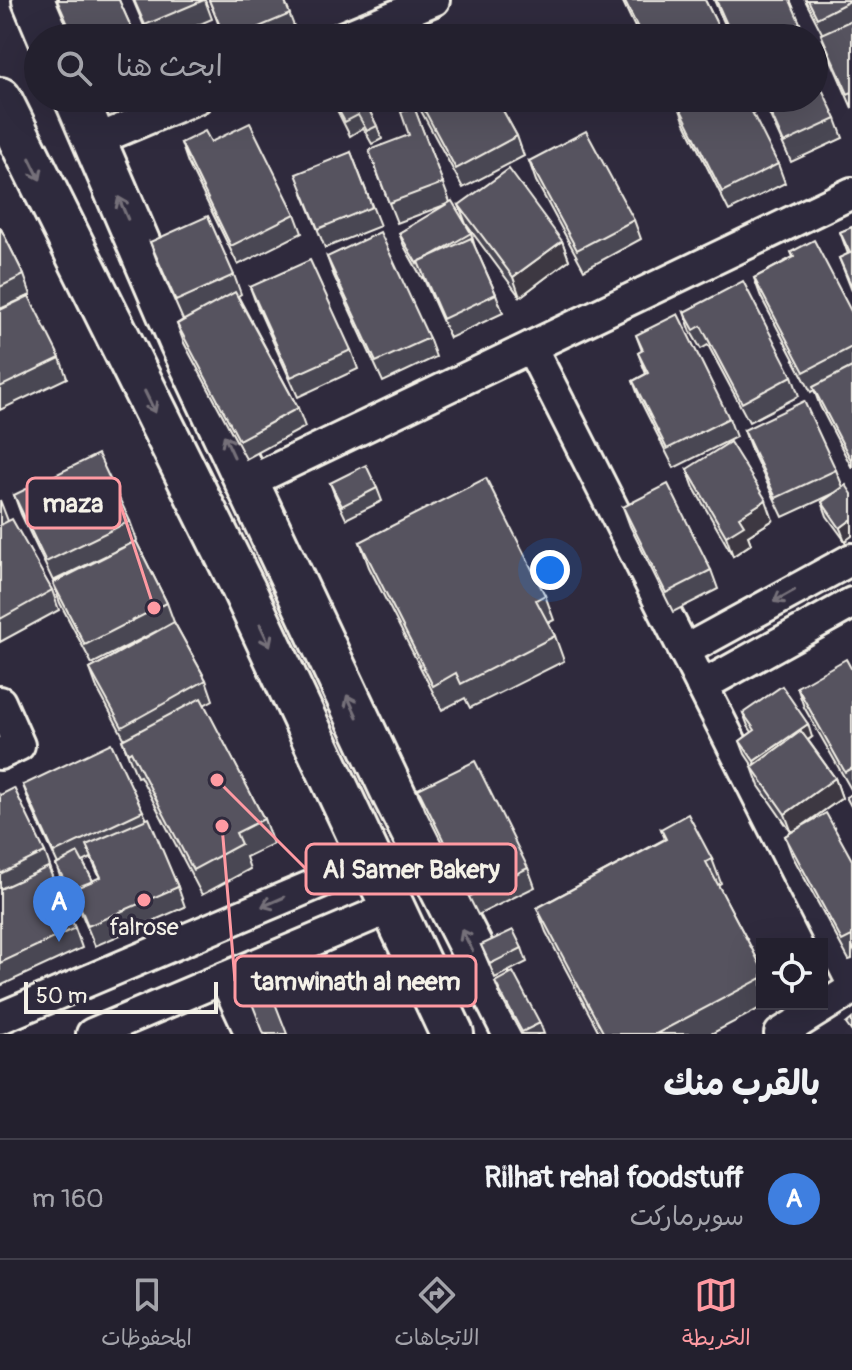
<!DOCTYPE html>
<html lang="ar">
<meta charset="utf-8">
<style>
body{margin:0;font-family:Pangolin,"Playpen Sans Arabic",sans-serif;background:#2f2d3a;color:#f1f3f6;direction:rtl}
.controls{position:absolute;right:24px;bottom:24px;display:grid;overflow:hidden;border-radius:0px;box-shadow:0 8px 32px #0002}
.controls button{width:72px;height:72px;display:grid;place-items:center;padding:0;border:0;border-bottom:2px solid #403e4a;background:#23202e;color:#f1f3f6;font:40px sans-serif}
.scale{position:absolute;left:24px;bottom:20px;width:194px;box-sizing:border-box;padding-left:8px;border:4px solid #f4f1e8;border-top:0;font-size:22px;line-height:28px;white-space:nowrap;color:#f4f1e8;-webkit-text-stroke:6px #2f2a3d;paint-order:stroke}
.you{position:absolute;left:550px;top:570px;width:28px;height:28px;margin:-20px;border:6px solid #fff;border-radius:50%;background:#1a73e8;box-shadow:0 0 0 12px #1a73e833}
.badge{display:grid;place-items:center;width:52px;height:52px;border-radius:50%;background:#ff9aa2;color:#fff;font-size:26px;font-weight:700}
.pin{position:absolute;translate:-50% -66px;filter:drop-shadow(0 2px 4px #0008)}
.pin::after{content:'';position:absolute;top:42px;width:28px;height:24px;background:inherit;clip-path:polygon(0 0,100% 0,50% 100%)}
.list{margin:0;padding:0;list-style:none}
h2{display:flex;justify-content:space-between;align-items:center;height:104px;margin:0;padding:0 32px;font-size:34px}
h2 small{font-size:26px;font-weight:400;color:#a3a3aa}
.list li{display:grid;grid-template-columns:52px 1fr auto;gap:24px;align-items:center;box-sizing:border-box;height:120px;padding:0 32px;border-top:2px solid #403e4a}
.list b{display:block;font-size:30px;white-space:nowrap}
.list p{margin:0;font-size:26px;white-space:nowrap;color:#a3a3aa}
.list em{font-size:26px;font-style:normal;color:#a3a3aa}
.icon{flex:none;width:44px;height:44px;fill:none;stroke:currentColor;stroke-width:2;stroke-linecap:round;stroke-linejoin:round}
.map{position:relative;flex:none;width:852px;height:1034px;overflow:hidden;direction:ltr}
.search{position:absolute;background:#23202e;box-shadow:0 8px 32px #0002;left:24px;right:24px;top:24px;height:88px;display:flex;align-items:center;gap:20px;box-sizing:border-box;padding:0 28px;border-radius:44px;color:#a3a3aa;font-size:30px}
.sheet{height:224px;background:#23202e}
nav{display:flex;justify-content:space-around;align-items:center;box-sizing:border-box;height:112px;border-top:2px solid #403e4a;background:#23202e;font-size:22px;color:#a3a3aa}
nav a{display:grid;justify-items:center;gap:4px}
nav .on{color:#ff9aa2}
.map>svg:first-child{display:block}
</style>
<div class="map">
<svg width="852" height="1034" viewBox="0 0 852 1034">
<rect width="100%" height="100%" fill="#2f2a3d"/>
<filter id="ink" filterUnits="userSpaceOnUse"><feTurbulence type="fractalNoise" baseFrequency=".0125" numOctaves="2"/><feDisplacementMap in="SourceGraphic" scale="16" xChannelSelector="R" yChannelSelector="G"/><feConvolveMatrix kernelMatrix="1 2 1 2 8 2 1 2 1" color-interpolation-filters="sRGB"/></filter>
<g filter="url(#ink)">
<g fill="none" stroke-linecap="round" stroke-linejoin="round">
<g stroke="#f4f1e8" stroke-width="36">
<g id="minor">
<path d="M342,38L434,0"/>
<path d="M94,141L197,98"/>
<path d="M531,347L852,982"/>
<path d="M247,483L852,193"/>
<path d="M684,651L852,559"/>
<path d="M702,686L852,603"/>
<path d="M0,702L19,745L0,754"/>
<path d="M225,978L251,1034"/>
<path d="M0,1018L371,861"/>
<path d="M92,1034L392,907"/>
<path d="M780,1034L852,989"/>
</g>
</g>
<g stroke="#f4f1e8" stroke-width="48">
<g id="secondary">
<path d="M34,0L50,38"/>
<path d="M76,98L181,342L395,797L515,1034"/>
<path d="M0,99L243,588L452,1034"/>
</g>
</g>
<use href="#minor" stroke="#2f2a3d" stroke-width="30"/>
<use href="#secondary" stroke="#2f2a3d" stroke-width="42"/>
</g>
<g fill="#4a4752" stroke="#f4f1e8" stroke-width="2" fill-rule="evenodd">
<path d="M56,0H119L136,38H72Z"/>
<path d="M133,0H205L212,19L168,38H149Z"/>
<path d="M209,0H284L297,34L287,38H224Z"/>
<path d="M622,0H705L724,38H640Z"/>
<path d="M714,0H790L806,38H731Z"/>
<path d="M805,0H852V108L828,53L821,34L822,33Z"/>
<path d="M99,98H116L102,105Z"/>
<path d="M331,98H363L377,126L382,139L372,144L363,128L350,136Z"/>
<path d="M414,98H496L517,136L524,156L463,188Z"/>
<path d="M669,98H680L671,102Z"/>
<path d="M762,98H814L836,119L843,138L791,162Z"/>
<path d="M678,104L778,164L785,183L729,211L685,123Z"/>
<path d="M414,107L450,202L471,233L475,247L496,294L503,313L450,338L423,277L422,278L404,246L399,233L450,203L397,223L376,170L409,135Z"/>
<path d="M211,142L295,214L302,233L238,265L188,163L181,143Z"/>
<path d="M351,152L380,226L325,248L303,193Z"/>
<path d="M529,161L634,220L641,239L584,270L536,181Z"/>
<path d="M459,205L562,241L569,260L520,297L466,224Z"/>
<path d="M0,227L24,275L31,295L0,309Z"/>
<path d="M852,227V291L839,258L848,254L840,232Z"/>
<path d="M150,242L234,275L241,294L238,296L298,408L305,427L246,459L184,343L177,324L183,320L157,261Z"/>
<path d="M791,252L852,313V468L820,406L814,390L811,392L761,297L754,278L793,257Z"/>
<path d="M327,257L429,338L436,357L383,382L334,276Z"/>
<path d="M250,287L351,350L358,369L298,397L257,306Z"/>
<path d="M0,310L60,358L67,378L0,410Z"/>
<path d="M684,312L792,376L799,396L749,422L708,345L701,349L691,332Z"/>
<path d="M636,335L729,418L736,437L674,468L640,400L633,381L646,374L638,353L642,351Z"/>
<path d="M744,430L836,470L843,487L845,541L827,516L822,502L835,493L783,517L751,449Z"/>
<path d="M687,469L773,520L748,536L751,544L733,556L694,488Z"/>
<path d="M330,483L377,488L382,501L346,519L335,496Z"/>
<path d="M14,495L130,521L137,540L136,541L167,603L174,622L206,680L213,700L204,705L264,819L273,844L246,857L250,869L202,895L140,776L137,777L122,740L124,738L97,688L90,669L157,631L92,664L60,603L53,583L132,543L53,581L21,514Z"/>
<path d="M0,500L8,521L52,590L59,610L0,642Z"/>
<path d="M623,507L711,570L718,589L673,612L630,526Z"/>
<path d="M360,542L545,595L554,620L548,623L555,636L564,661L470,708L465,698L442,710L369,567Z"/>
<path d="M852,670V791L804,707L797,687Z"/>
<path d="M743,713L812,737L808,740L835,778L842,798L802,826L852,860V959L849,960L792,855L785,836L791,832L759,786L752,767L753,766L745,754L740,741L752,732L748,726Z"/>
<path d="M23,785L143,811L178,887L185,907L95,946L78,905L76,906L61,879L56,865L58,864L30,804ZM91,858L100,878L93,881L83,862Z"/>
<path d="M418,789L528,868L535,887L478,915L425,809Z"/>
<path d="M0,795L45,852L52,872L50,873L75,928L82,948L0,986Z"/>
<path d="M661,829L712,859L721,883L718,885L762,968V1004H768L711,1034H600L546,932L537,908L665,839Z"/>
<path d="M481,945L522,948L527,962L495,978Z"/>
<path d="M495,982L540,1023L544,1034H521L500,995Z"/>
</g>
<g fill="#3c3942" stroke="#f4f1e8" stroke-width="2">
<path d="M562,241L569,260L520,297L513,277Z"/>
<path d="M766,500L773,520L748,536L751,544L733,556L726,536L739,517Z"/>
<path d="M852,519V536L845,541L840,528Z"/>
<path d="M808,724L812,737L759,774L754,761Z"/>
<path d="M835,778L842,798L792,833L785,814Z"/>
</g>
<g fill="#56525f" stroke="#f4f1e8" stroke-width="2">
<path d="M57,0H119L136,38H74Z"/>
<path d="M134,0H204L145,25Z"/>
<path d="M209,0H284L290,14L233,38H225Z"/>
<path d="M624,0H705L724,38H643Z"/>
<path d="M716,0H790L800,23L768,38H733Z"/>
<path d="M808,0H852L817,18Z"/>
<path d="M852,20V92L848,94L821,34Z"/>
<path d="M460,31L464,38H447Z"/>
<path d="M814,72L836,119L784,143L764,98H814Z"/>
<path d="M332,98H363L377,126L367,131L358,115L345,122Z"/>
<path d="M418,98H496L517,136L456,169Z"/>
<path d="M690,98H745L778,164L722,192L678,104Z"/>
<path d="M414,107L443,183L389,203L369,150L409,135L401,112Z"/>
<path d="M250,123L295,214L231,246L181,143L205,131L211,142Z"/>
<path d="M586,131L634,220L577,250L529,161Z"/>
<path d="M351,152L372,207L318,229L296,174Z"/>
<path d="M509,169L562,241L513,277L459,205Z"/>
<path d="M452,201L471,233L431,256L418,262L417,264L399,233Z"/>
<path d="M208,216L234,275L176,301L150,242Z"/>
<path d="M0,227L24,275L0,287Z"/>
<path d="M852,227V287L839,258L850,253L840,232Z"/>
<path d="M380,232L429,338L376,362L327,257Z"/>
<path d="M471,238L496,294L443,319L418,262Z"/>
<path d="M814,240L852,313V347L804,372L754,278L794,257L791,252Z"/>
<path d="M310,260L351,350L291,377L250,287Z"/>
<path d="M743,281L792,376L742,403L701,326L694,330L684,312Z"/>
<path d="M235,292L298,408L239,440L177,324Z"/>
<path d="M29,296L60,358L0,387V310Z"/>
<path d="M678,314L729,418L667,449L633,381L648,373L638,353L643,350L636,335Z"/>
<path d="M852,367V462L813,387Z"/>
<path d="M804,401L836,470L776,498L744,430Z"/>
<path d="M730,442L766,500L739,517L744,525L726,536L687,469Z"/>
<path d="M98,454L130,521L46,562L14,495Z"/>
<path d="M366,465L377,488L342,506L330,483Z"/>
<path d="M486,478L545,595L536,600L555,636L461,684L456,673L433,686L360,542Z"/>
<path d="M668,484L711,570L666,593L623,507Z"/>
<path d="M846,485L852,494V519L840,528L822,502Z"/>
<path d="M12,519L52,590L0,619V525Z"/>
<path d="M136,541L167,603L85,645L53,583Z"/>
<path d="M174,622L206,680L122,727L90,669Z"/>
<path d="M846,659L852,670V768L845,772L797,687Z"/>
<path d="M782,686L808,724L754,761L740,741L755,730L743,713Z"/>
<path d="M201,698L264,819L236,833L241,844L193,870L131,751L128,753L122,740Z"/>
<path d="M801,731L835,778L785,814L752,767Z"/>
<path d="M111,743L143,811L54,853L23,785Z"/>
<path d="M475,761L528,868L471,896L418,789Z"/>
<path d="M14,788L45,852L0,874V795Z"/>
<path d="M852,794V808L846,797Z"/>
<path d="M826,813L852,860V936L842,941L785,836Z"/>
<path d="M688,814L712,859L706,862L762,968V978L656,1034H604L537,908L666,839L661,829Z"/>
<path d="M149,818L178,887L88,926L73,889L101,877L86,845Z"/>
<path d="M78,853L93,881L73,889V891L71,892L56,865Z"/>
<path d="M48,867L75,928L0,963V889Z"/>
<path d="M513,930L522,948L490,964L481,945Z"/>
<path d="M513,972L540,1023L522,1032L495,982Z"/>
<path d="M268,985L287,1034H264L248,993Z"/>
<path d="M852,1019V1032L846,1024Z"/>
</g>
<defs><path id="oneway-shaft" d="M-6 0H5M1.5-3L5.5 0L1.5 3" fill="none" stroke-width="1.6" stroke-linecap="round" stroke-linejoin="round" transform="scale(2)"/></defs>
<g stroke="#747079">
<use href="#oneway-shaft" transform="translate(35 169) rotate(64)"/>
<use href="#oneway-shaft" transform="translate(123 208) rotate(-113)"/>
<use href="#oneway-shaft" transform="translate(150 402) rotate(64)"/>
<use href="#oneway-shaft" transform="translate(229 446) rotate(-115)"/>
<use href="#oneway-shaft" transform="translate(784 596) rotate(151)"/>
<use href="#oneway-shaft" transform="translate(265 635) rotate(65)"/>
<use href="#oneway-shaft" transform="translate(352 706) rotate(-115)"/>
<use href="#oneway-shaft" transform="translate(273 902) rotate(157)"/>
<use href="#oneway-shaft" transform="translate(467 940) rotate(-117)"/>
</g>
</g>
<circle fill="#ff9aa2" stroke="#2f2a3d" stroke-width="3" cx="144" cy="900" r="8"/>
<g text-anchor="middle" stroke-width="7" stroke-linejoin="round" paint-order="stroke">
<g font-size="24" fill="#f4f1e8" stroke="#2f2a3d">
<text x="144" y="935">falrose</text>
</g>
</g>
<path fill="none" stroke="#ff9aa2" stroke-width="3" d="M154 608L120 503M217 780L306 869M222 826L235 981"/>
<g fill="#ff9aa2" stroke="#2f2a3d" stroke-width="3">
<circle cx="154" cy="608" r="8"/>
<circle cx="217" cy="780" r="8"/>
<circle cx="222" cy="826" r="8"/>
</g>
<g fill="#2f2a3d" stroke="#ff9aa2" stroke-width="3">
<rect x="27" y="478" width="93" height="50" rx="8"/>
<rect x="306" y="844" width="210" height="50" rx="8"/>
<rect x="235" y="956" width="241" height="50" rx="8"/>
</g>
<g font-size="26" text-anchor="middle" font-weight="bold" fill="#f4f1e8">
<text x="73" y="512">maza</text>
<text x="411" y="878">Al Samer Bakery</text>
<text x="356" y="990">tamwinath al neem</text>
</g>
</svg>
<div class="controls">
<button><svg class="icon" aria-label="locate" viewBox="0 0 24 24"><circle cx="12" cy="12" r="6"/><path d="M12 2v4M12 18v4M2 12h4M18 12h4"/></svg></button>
</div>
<div class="scale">50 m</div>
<div class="you"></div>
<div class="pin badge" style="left:59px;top:942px;background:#3f7fe0">A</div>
<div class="search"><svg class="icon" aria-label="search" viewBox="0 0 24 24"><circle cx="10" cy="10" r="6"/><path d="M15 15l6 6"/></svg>ابحث هنا</div>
</div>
<section class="sheet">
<h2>بالقرب منك<small></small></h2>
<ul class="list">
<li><span class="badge" style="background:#3f7fe0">A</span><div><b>Rilhat rehal foodstuff</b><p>سوبرماركت</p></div><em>160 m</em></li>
</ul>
</section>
<nav>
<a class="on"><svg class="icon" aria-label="map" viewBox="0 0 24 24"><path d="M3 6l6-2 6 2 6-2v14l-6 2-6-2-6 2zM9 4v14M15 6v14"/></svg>الخريطة</a>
<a><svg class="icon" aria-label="directions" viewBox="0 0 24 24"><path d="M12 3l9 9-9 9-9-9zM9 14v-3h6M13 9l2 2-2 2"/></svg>الاتجاهات</a>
<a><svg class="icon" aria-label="saved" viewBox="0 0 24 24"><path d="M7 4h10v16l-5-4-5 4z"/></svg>المحفوظات</a>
</nav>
